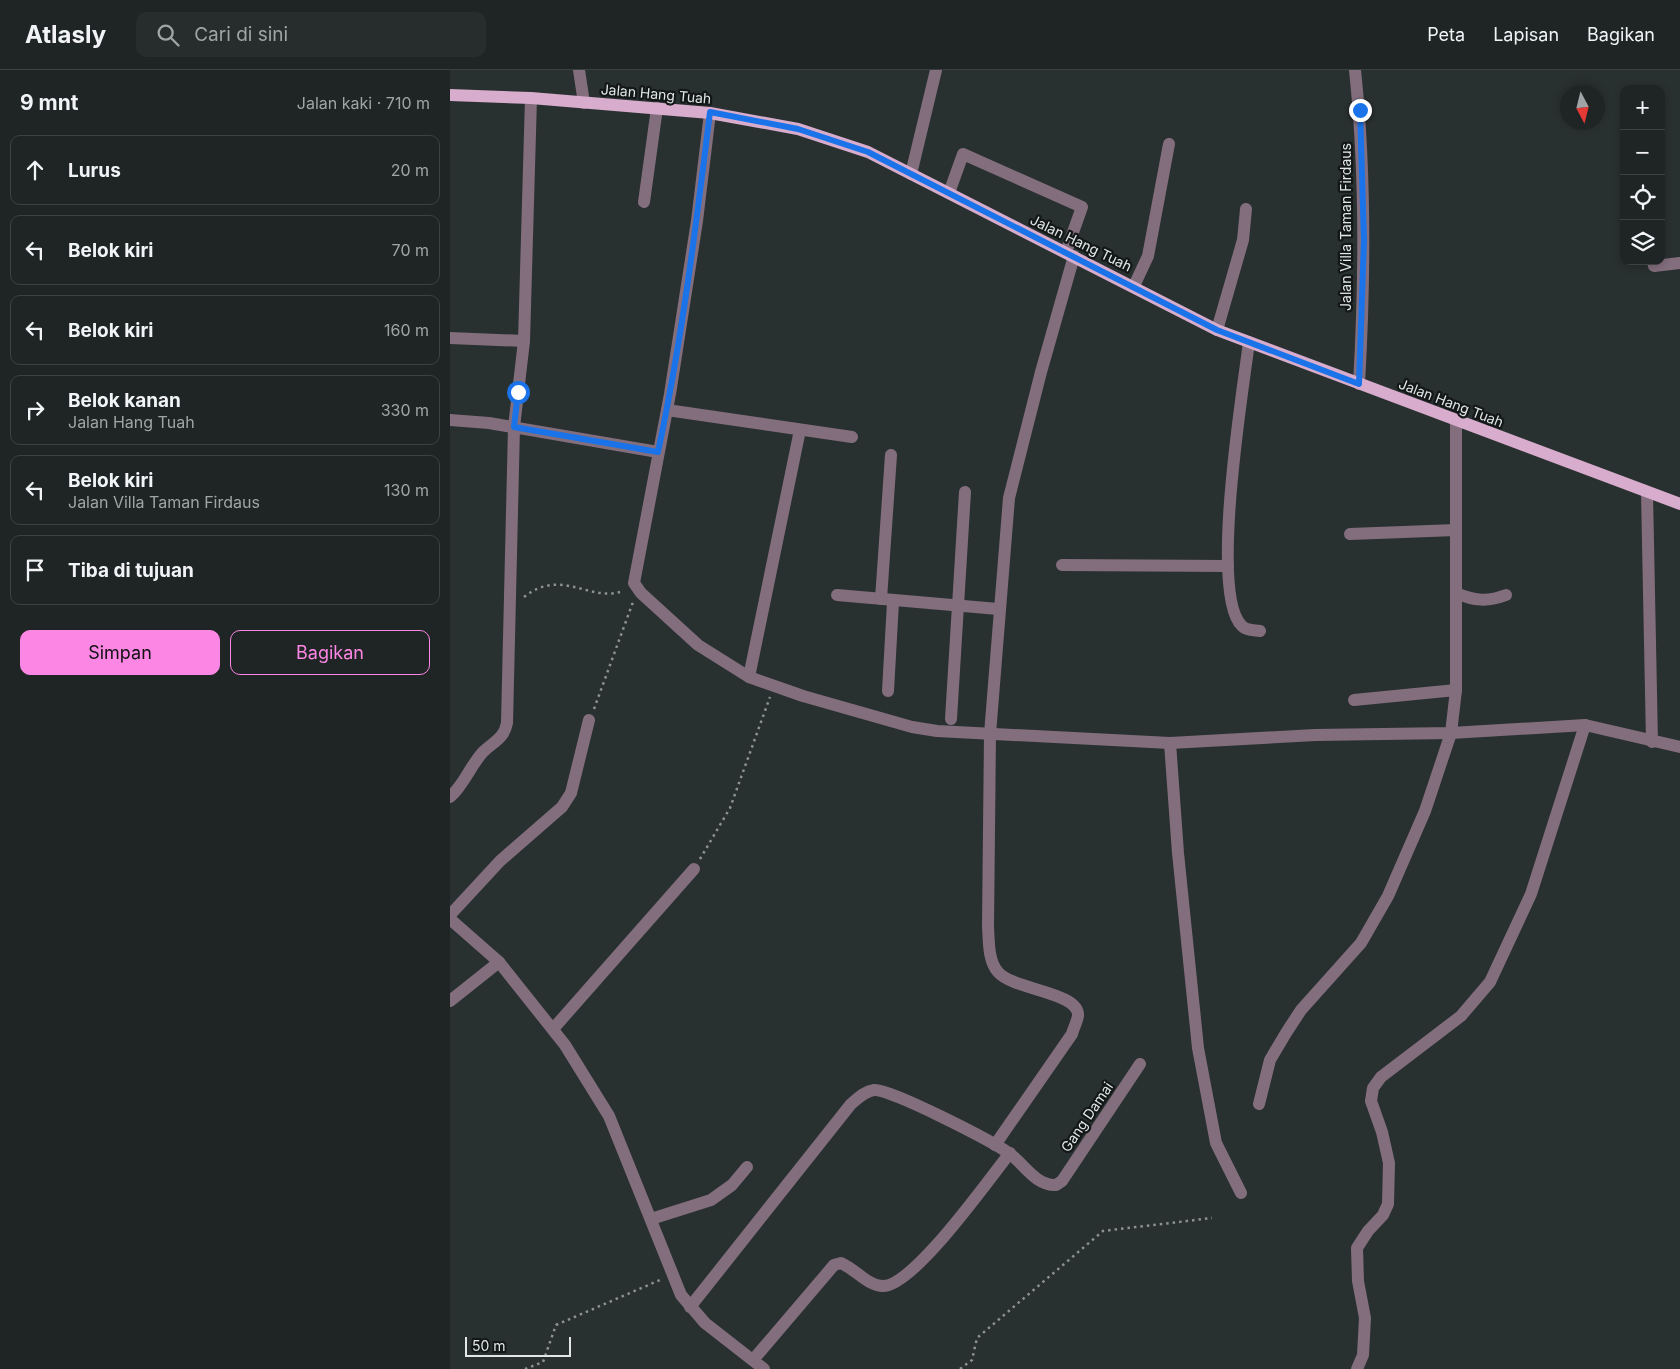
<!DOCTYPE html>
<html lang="id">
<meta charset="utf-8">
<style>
body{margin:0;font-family:Inter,sans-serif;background:#272c2c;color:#f1f3f6}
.controls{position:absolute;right:15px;top:15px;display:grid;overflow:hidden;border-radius:10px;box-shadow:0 2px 8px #0003}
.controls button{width:45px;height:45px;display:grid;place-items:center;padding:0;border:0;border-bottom:1px solid #3c4141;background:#1f2424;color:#f1f3f6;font:25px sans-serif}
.compass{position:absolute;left:1110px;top:15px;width:45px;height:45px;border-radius:50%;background:#1f2424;box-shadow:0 2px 8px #0003;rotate:173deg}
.scale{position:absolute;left:15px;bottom:12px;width:106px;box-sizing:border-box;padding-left:5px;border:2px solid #e1e6e6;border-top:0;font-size:14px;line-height:18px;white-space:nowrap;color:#e1e6e6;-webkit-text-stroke:4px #141717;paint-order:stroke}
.stop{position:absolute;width:15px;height:15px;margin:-11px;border:4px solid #1a73e8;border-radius:50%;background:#fff}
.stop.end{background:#1a73e8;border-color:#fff;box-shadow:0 1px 5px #0008}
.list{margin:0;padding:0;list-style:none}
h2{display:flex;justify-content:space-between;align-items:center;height:65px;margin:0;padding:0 20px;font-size:21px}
h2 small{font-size:16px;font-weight:400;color:#a1a4a6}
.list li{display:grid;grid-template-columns:32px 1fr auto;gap:15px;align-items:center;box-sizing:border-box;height:70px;margin:0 10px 10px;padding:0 10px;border:1px solid #3c4141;border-radius:10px}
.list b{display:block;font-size:19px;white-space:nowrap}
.list p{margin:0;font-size:16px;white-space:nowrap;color:#a1a4a6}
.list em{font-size:16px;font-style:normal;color:#a1a4a6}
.actions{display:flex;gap:10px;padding:15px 20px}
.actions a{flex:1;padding:11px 0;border:1px solid #fc86e4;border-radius:10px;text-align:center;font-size:18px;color:#fc86e4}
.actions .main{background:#fc86e4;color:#111}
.icon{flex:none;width:28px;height:28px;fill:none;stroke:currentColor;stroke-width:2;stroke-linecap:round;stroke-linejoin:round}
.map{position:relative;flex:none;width:1230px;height:1299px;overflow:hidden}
header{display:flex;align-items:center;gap:30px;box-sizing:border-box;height:70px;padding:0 25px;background:#1f2424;border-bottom:1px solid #3c4141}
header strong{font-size:24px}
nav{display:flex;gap:28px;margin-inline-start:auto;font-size:18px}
.search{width:350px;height:45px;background:#272c2c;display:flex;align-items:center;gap:12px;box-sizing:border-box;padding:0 18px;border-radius:10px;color:#a1a4a6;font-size:19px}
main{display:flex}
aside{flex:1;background:#1f2424}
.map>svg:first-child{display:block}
</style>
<header>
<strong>Atlasly</strong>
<div class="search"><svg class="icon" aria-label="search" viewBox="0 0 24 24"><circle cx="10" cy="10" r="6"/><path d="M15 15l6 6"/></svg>Cari di sini</div>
<nav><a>Peta</a><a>Lapisan</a><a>Bagikan</a></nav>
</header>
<main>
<aside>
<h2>9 mnt<small>Jalan kaki · 710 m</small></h2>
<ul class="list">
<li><svg class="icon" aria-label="ahead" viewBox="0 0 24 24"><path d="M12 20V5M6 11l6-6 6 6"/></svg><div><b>Lurus</b></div><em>20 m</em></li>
<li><svg class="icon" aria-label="left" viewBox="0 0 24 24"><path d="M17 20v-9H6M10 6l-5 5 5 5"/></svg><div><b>Belok kiri</b></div><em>70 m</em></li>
<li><svg class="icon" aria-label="left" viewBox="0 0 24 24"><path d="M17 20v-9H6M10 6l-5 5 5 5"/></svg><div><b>Belok kiri</b></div><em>160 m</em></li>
<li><svg class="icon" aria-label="right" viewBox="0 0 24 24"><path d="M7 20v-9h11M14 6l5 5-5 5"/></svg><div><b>Belok kanan</b><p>Jalan Hang Tuah</p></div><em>330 m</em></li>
<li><svg class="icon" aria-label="left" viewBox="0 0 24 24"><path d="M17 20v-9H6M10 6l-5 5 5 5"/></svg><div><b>Belok kiri</b><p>Jalan Villa Taman Firdaus</p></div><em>130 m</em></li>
<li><svg class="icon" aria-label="arrive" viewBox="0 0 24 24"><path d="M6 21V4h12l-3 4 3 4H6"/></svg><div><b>Tiba di tujuan</b></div></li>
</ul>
<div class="actions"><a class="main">Simpan</a><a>Bagikan</a></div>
</aside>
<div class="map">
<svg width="1230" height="1299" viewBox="0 0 1230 1299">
<rect width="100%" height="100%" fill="#293030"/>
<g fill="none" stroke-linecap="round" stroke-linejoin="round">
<g stroke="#8c9292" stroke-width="2.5" stroke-dasharray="2.5 4" stroke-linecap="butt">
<path d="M74,527C112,497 140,533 173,521"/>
<path d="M144,639L183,532"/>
<path d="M250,789L280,738L320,627"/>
<path d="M75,1299L93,1292L106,1255L210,1210"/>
<path d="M510,1299L522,1290L527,1268L653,1161L762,1148"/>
</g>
<g stroke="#836e7d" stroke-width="12">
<path d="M129,0L134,33"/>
<path d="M905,0C916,104 915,209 909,314"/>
<path d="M260,43L247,151L220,324L184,513L191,523L248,575L299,607L353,626L462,657L487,661L720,673L865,665L1001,663L1135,655L1230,677"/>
<path d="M461,104L486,0"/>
<path d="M499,123L513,84L632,137L616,182"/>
<path d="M194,132L207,38"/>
<path d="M1203,191L1204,196L1230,193"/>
<path d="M684,216L698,186L719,74"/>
<path d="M767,260L793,170L796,139"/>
<path d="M0,268L74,271"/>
<path d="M799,272C793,320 759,525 792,556C797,561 804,560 810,561"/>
<path d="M217,340L402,367"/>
<path d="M0,350L39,353L208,382"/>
<path d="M1197,423L1202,672"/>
<path d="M900,464L1006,460"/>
<path d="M612,495L778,496"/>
<path d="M1006,523C1024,531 1038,532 1056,525"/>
<path d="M387,525L548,539"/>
<path d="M431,529L441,385"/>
<path d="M299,607L350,360"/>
<path d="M438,621L443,532"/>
<path d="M904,630L1006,620"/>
<path d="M501,649L515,422"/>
<path d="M720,673L728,783L748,978L766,1073L791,1123"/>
<path d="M0,727C14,715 20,696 33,682C43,672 54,669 57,653L64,357L74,271L81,28"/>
<path d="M0,845L50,791L112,737L121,723L139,650"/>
<path d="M0,849L49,892L115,975L159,1046L231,1225L255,1253L314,1299"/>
<path d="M0,931L49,892"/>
<path d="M103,959L244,799"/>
<path d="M809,1034L820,990L836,963L851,940L911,873L938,826L975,741L1001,663L1006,620V351"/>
<path d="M545,1075L622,964C623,959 627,952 628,946C630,922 563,920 548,902C538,891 539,871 538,857L540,664L559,428L591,302L624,186"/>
<path d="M201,1149L261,1130L282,1115L297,1097"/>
<path d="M240,1237L401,1034C408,1028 415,1021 424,1020C439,1018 544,1072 560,1084C575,1095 586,1116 606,1115L612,1111L690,994"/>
<path d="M303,1290L384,1195L391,1193C405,1199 418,1216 433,1216C464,1216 538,1110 560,1083"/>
<path d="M907,1299L913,1285L915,1248L908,1211L907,1178L918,1161L933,1145L938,1134L939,1093L932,1062L921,1031L923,1018L931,1007L1011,946L1040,912L1081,824L1135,655"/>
</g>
<path stroke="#d7accc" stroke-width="12" d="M0,25L81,28L260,43L348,59L418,82L767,260L1230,434"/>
</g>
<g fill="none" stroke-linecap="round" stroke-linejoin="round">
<path stroke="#1a73e8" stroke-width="6" d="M68,322L64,357L208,382C232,270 246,156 260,42L348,59L418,82L767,260L909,314L914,170L910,40"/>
</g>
<g text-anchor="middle" stroke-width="4.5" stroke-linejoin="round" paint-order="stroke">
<g font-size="14" fill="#e1e6e6" stroke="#141717">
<text transform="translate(206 24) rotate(5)" y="5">Jalan Hang Tuah</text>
<text transform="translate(896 157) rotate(-90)" y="5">Jalan Villa Taman Firdaus</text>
<text transform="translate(631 173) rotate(26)" y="5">Jalan Hang Tuah</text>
<text transform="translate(1001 333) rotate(21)" y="5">Jalan Hang Tuah</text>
<text transform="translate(637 1047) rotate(-56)" y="5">Gang Damai</text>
</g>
</g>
</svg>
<div class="controls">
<button>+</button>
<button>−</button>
<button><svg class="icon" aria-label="locate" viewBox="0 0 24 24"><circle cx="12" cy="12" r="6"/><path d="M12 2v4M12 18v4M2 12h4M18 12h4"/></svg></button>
<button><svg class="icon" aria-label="layers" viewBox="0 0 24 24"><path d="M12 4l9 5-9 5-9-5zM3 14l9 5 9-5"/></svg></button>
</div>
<svg class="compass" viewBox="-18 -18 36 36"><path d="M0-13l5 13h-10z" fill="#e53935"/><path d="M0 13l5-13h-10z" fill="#a1a4a6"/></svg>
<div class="scale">50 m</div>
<div class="stop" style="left:68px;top:322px"></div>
<div class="stop end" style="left:910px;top:40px"></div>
</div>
</main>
